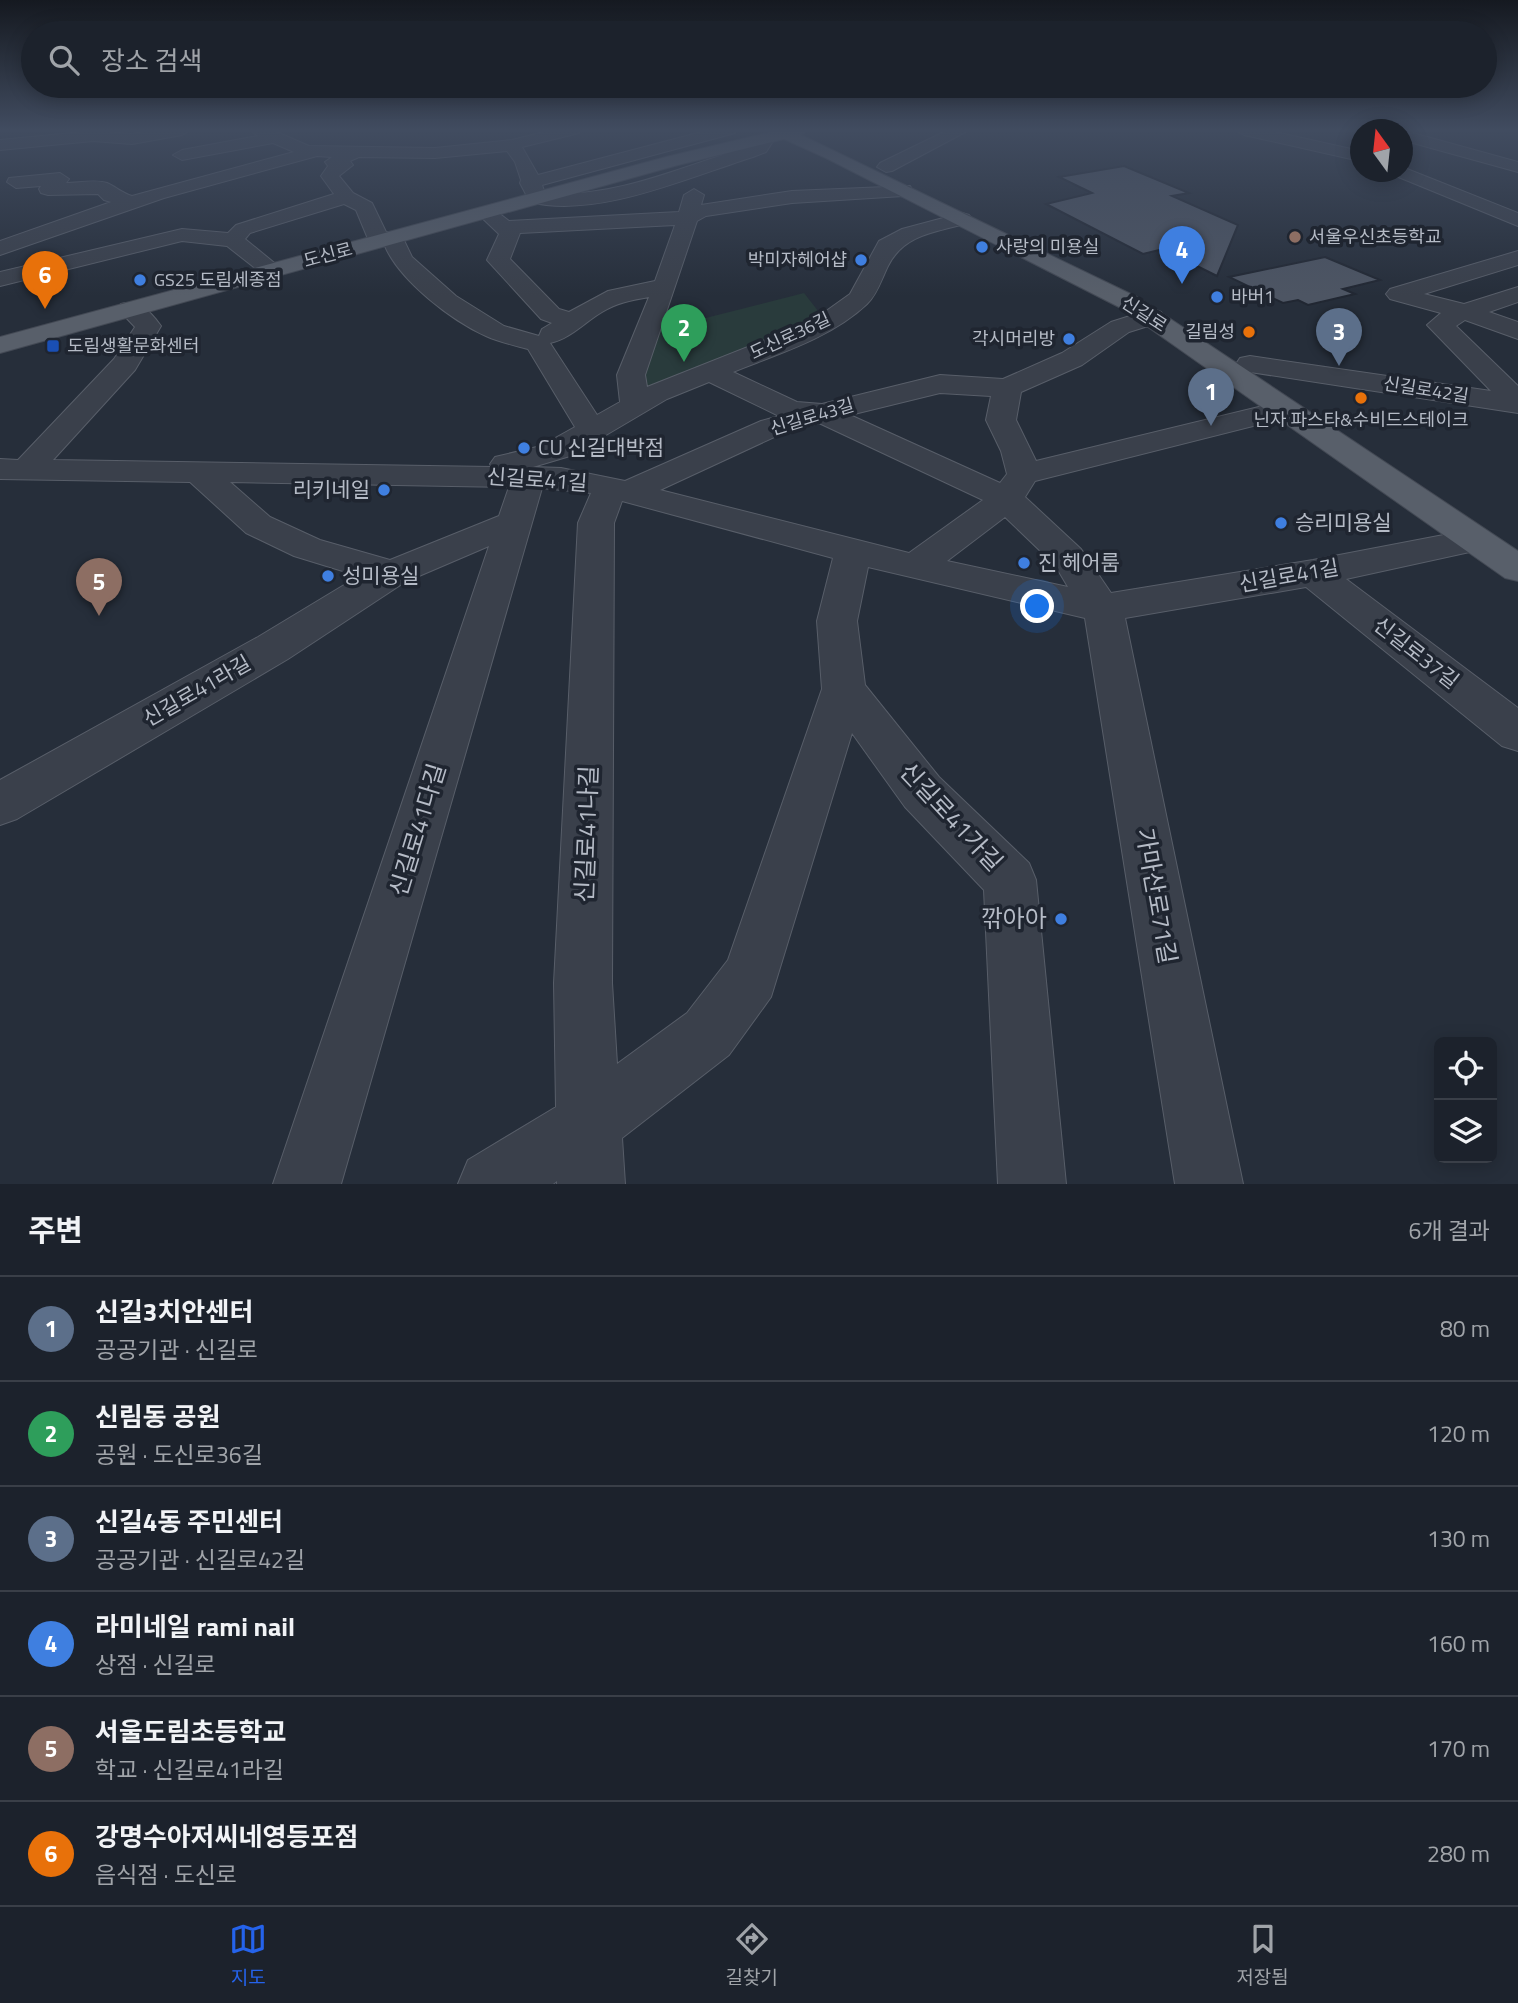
<!DOCTYPE html>
<html lang="ko">
<meta charset="utf-8">
<style>
body{margin:0;font-family:"Titillium Web","Noto Sans KR",sans-serif;background:#292f38;color:#f1f3f6}
.controls{position:absolute;right:21px;bottom:21px;display:grid;overflow:hidden;border-radius:10px;box-shadow:0 4px 18px #0003}
.controls button{width:63px;height:63px;display:grid;place-items:center;padding:0;border:0;border-bottom:2px solid #3a3f48;background:#1c222c;color:#f1f3f6;font:35px sans-serif}
.compass{position:absolute;left:1350px;top:119px;width:63px;height:63px;border-radius:50%;background:#1c222c;box-shadow:0 4px 18px #0003;rotate:345deg}
.you{position:absolute;left:1038px;top:607px;width:24px;height:24px;margin:-18px;border:5px solid #fff;border-radius:50%;background:#1a73e8;box-shadow:0 0 0 10px #1a73e833}
.badge{display:grid;place-items:center;width:46px;height:46px;border-radius:50%;background:#2563eb;color:#fff;font-size:23px;font-weight:700}
.pin{position:absolute;translate:-50% -58px;filter:drop-shadow(0 2px 4px #0008)}
.pin::after{content:'';position:absolute;top:37px;width:24px;height:21px;background:inherit;clip-path:polygon(0 0,100% 0,50% 100%)}
.list{margin:0;padding:0;list-style:none}
h2{display:flex;justify-content:space-between;align-items:center;height:91px;margin:0;padding:0 28px;font-size:30px}
h2 small{font-size:23px;font-weight:400;color:#a0a4a9}
.list li{display:grid;grid-template-columns:46px 1fr auto;gap:21px;align-items:center;box-sizing:border-box;height:105px;padding:0 28px;border-top:2px solid #3a3f48}
.list b{display:block;font-size:26px;white-space:nowrap}
.list p{margin:0;font-size:23px;white-space:nowrap;color:#a0a4a9}
.list em{font-size:23px;font-style:normal;color:#a0a4a9}
.icon{flex:none;width:38px;height:38px;fill:none;stroke:currentColor;stroke-width:2;stroke-linecap:round;stroke-linejoin:round}
.map{position:relative;flex:none;width:1518px;height:1184px;overflow:hidden}
.search{position:absolute;background:#1c222c;box-shadow:0 4px 18px #0003;left:21px;right:21px;top:21px;height:77px;display:flex;align-items:center;gap:18px;box-sizing:border-box;padding:0 24px;border-radius:38px;color:#a0a4a9;font-size:26px}
.sheet{height:721px;background:#1c222c}
nav{display:flex;justify-content:space-around;align-items:center;box-sizing:border-box;height:98px;border-top:2px solid #3a3f48;background:#1c222c;font-size:19px;color:#a0a4a9}
nav a{display:grid;justify-items:center;gap:4px}
nav .on{color:#2563eb}
.map>svg:first-child{display:block}
</style>
<div class="map">
<svg width="1518" height="1184" viewBox="0 0 1518 1184">
<rect width="100%" height="100%" fill="#262e3a"/>
<path fill="#293b3c" d="M804,293L822,316L640,397L656,326H674Z"/>
<g fill="#4d5563" stroke="#212732" stroke-width="2">
<path d="M1124,166L1189,193L1172,196L1238,225L1217,276L1163,249L1143,254L1046,204L1092,193L1059,177Z"/>
<path d="M1325,257L1380,280L1343,289L1355,294L1308,305L1298,300L1283,303L1229,277Z"/>
</g>
<g fill="none" stroke-linecap="round" stroke-linejoin="round">
<g stroke="#585e69" stroke-width="2">
<g id="minor">
<path d="M154,130H190L182,135L132,144L93,141L0,150V140L93,131L132,134Z"/>
<path d="M250,130H272L309,146L435,148L512,140L552,130H581L579,133L522,147L538,175L709,130H737L735,133L542,185L545,193C611,199 679,168 741,149L754,144L761,135H773L775,138L766,152L753,157C689,177 597,219 530,202L520,183L521,180L515,162L507,151L435,158L359,157L350,161L353,165L339,176L353,193L372,203L386,232H400L412,257L456,296L504,326L539,336L542,329L552,323L541,319L487,260L499,234L479,215L482,211H496L509,221L679,212L684,195L694,189L704,195L701,205L792,191L910,186L912,190L910,194L903,196L792,203L706,216L697,221L645,375L647,387L773,337L822,314L850,294L879,241L902,229L962,213L969,215L972,219L969,223C936,232 904,234 888,266C882,278 877,295 867,304C831,338 778,354 733,372L797,402L822,404L940,375L1003,379L1062,353L1111,322L1152,309L1161,312L1165,317L1161,322L1129,332L1082,365L1021,392L1016,420L1036,461L1283,401L1293,404L1298,410L1293,416L1035,481L1025,497L1081,549L1111,593L1313,560L1475,529L1488,532L1493,540L1488,548L1346,579L1518,708V751L1502,746L1306,587L1125,618L1243,1184H1175L1085,618L868,567L857,621L865,685L939,777L1029,863L1036,880L1066,1184H998L984,890L905,807L852,733L771,997L729,1055L622,1138L625,1184H557V1181L553,1184H458L468,1160L556,1107L554,983L578,523L591,493L542,488L341,1184H273L489,546L405,582L288,659L17,819L0,825V780L258,637L359,576L294,556L246,533L190,482L0,479V459L18,460L114,359L135,327L118,309L121,304C139,299 151,312 161,326L135,370L53,460L492,467L490,464L495,457L541,446L575,427L528,349C514,345 499,342 486,336C452,321 399,280 385,246H371L356,210L344,204L250,233L245,239L283,270L280,275H264L227,246L182,241L0,286V272L182,229L228,233L236,225L334,194L321,176L328,166L325,162L332,157L317,156L164,198L0,255V241L111,202L104,200L98,194L48,195L41,193L39,189L41,186L16,188L7,182L9,178L60,173L69,179L66,183C78,183 96,179 107,183C116,187 122,193 132,196L294,152L273,143L182,160L173,155L182,150L258,136ZM675,225L655,281L608,291L569,312L559,309L510,259L520,233ZM649,297L617,375L620,402L597,415L550,343C570,339 585,322 602,312C616,303 632,300 649,297ZM709,382L779,416L761,421L625,481L561,468L533,467L570,456L577,457L588,455L606,435L667,399ZM940,393L991,396L986,420L1001,451L1007,474L1000,483L850,415ZM819,423L983,500L909,553L660,490L783,433ZM230,482L509,487L499,516L390,560L320,540L270,517ZM622,501L833,558L817,621L822,689L728,960L687,1013L617,1064L612,983L614,523ZM1005,517L1055,565L1068,587L947,561Z"/>
<path d="M948,130H969L892,171L886,172L877,167L880,163Z"/>
<path d="M1236,130H1267L1360,151V161L1244,135Z"/>
<path d="M1402,130L1518,162V172L1402,140Z"/>
<path d="M1402,167L1518,213V226L1396,176L1393,172H1402Z"/>
<path d="M1518,251V265L1424,294L1464,304L1518,287V302L1489,312L1518,322V339L1465,320L1456,326L1518,386V413L1250,372L1240,370L1236,364L1240,358L1250,356L1491,391L1427,325L1441,313L1390,299L1386,294L1390,289Z"/>
</g>
</g>
<g stroke="#434954" stroke-width="2">
<path id="major" d="M769,130H808L801,135L1139,298L1518,551V581L1505,578L1121,308L826,158L784,139L678,165L0,353V337L666,157L771,132Z"/>
</g>
<use href="#minor" fill="#3a404b" fill-rule="evenodd"/>
<use href="#major" fill="#585f6a" fill-rule="evenodd"/>
</g>
<linearGradient id="sky" x2="0" y2="1"><stop stop-color="#151920"/><stop offset="0.44" stop-color="#414c60"/><stop offset="1" stop-color="#414c60" stop-opacity="0"/></linearGradient>
<rect width="1518" height="296" fill="url(#sky)"/>
<circle fill="#8d6e63" stroke="#1f2530" stroke-width="2.5" cx="1295" cy="237" r="7"/>
<g fill="#3f7fe0" stroke="#1f2530" stroke-width="2.5">
<circle cx="982" cy="247" r="7"/>
<circle cx="861" cy="260" r="7"/>
<circle cx="140" cy="280" r="7"/>
<circle cx="1217" cy="297" r="7"/>
<circle cx="1069" cy="339" r="7"/>
<circle cx="524" cy="448" r="7"/>
<circle cx="384" cy="490" r="7"/>
<circle cx="1281" cy="523" r="7"/>
<circle cx="1024" cy="563" r="7"/>
<circle cx="328" cy="576" r="7"/>
<circle cx="1061" cy="919" r="7"/>
</g>
<g fill="#e8710a" stroke="#1f2530" stroke-width="2.5">
<circle cx="1249" cy="332" r="7"/>
<circle cx="1361" cy="398" r="7"/>
</g>
<rect fill="#1a4fb4" stroke="#1f2530" stroke-width="2.5" x="46" y="339" width="14" height="14" rx="3.5"/>
<g text-anchor="middle" stroke-width="7" stroke-linejoin="round" paint-order="stroke">
<g font-size="18" fill="#b5bbc6" stroke="#1f2530" text-anchor="start">
<text x="1309" y="243">서울우신초등학교</text>
<text x="996" y="253">사랑의 미용실</text>
<text x="847" y="266" text-anchor="end">박미자헤어샵</text>
<text x="154" y="286">GS25 도림세종점</text>
<text x="1231" y="303">바버1</text>
<text x="1235" y="338" text-anchor="end">길림성</text>
<text x="1055" y="345" text-anchor="end">각시머리방</text>
<text x="67" y="352">도림생활문화센터</text>
<text x="1361" y="426" text-anchor="middle">닌자 파스타&amp;수비드스테이크</text>
</g>
<g font-size="18" fill="#b5bbc6" stroke="#1f2530">
<text transform="translate(328 255) rotate(-15)" y="6">도신로</text>
<text transform="translate(1144 314) rotate(33)" y="6">신길로</text>
<text transform="translate(790 336) rotate(-25)" y="6">도신로36길</text>
<text transform="translate(1426 390) rotate(9)" y="6">신길로42길</text>
<text transform="translate(812 417) rotate(-17)" y="6">신길로43길</text>
</g>
<g font-size="21" fill="#b5bbc6" stroke="#1f2530" text-anchor="start">
<text x="538" y="455">CU 신길대박점</text>
<text x="370" y="497" text-anchor="end">리키네일</text>
<text x="1295" y="530">승리미용실</text>
<text x="1038" y="570">진 헤어룸</text>
<text x="342" y="583">성미용실</text>
</g>
<g font-size="21" fill="#b5bbc6" stroke="#1f2530">
<text transform="translate(537 480) rotate(4)" y="7">신길로41길</text>
<text transform="translate(1289 576) rotate(-10)" y="7">신길로41길</text>
<text transform="translate(1416 653) rotate(38)" y="7">신길로37길</text>
<text transform="translate(197 691) rotate(-30)" y="7">신길로41라길</text>
</g>
<g font-size="24" fill="#b5bbc6" stroke="#1f2530">
<text transform="translate(951 817) rotate(47)" y="8">신길로41가길</text>
<text transform="translate(418 830) rotate(-73)" y="8">신길로41다길</text>
<text transform="translate(587 834) rotate(-88)" y="8">신길로41나길</text>
<text transform="translate(1156 896) rotate(80)" y="8">가마산로71길</text>
</g>
<g font-size="24" fill="#b5bbc6" stroke="#1f2530" text-anchor="end">
<text x="1047" y="927">깎아아</text>
</g>
</g>
</svg>
<div class="controls">
<button><svg class="icon" aria-label="locate" viewBox="0 0 24 24"><circle cx="12" cy="12" r="6"/><path d="M12 2v4M12 18v4M2 12h4M18 12h4"/></svg></button>
<button><svg class="icon" aria-label="layers" viewBox="0 0 24 24"><path d="M12 4l9 5-9 5-9-5zM3 14l9 5 9-5"/></svg></button>
</div>
<svg class="compass" viewBox="-18 -18 36 36"><path d="M0-13l5 13h-10z" fill="#e53935"/><path d="M0 13l5-13h-10z" fill="#a0a4a9"/></svg>
<div class="you"></div>
<div class="pin badge" style="left:1211px;top:426px;background:#5c6f8a">1</div>
<div class="pin badge" style="left:684px;top:362px;background:#2e9e5b">2</div>
<div class="pin badge" style="left:1339px;top:366px;background:#5c6f8a">3</div>
<div class="pin badge" style="left:1182px;top:284px;background:#3f7fe0">4</div>
<div class="pin badge" style="left:99px;top:616px;background:#8d6e63">5</div>
<div class="pin badge" style="left:45px;top:309px;background:#e8710a">6</div>
<div class="search"><svg class="icon" aria-label="search" viewBox="0 0 24 24"><circle cx="10" cy="10" r="6"/><path d="M15 15l6 6"/></svg>장소 검색</div>
</div>
<section class="sheet">
<h2>주변<small>6개 결과</small></h2>
<ul class="list">
<li><span class="badge" style="background:#5c6f8a">1</span><div><b>신길3치안센터</b><p>공공기관 · 신길로</p></div><em>80 m</em></li>
<li><span class="badge" style="background:#2e9e5b">2</span><div><b>신림동 공원</b><p>공원 · 도신로36길</p></div><em>120 m</em></li>
<li><span class="badge" style="background:#5c6f8a">3</span><div><b>신길4동 주민센터</b><p>공공기관 · 신길로42길</p></div><em>130 m</em></li>
<li><span class="badge" style="background:#3f7fe0">4</span><div><b>라미네일 rami nail</b><p>상점 · 신길로</p></div><em>160 m</em></li>
<li><span class="badge" style="background:#8d6e63">5</span><div><b>서울도림초등학교</b><p>학교 · 신길로41라길</p></div><em>170 m</em></li>
<li><span class="badge" style="background:#e8710a">6</span><div><b>강명수아저씨네영등포점</b><p>음식점 · 도신로</p></div><em>280 m</em></li>
</ul>
</section>
<nav>
<a class="on"><svg class="icon" aria-label="map" viewBox="0 0 24 24"><path d="M3 6l6-2 6 2 6-2v14l-6 2-6-2-6 2zM9 4v14M15 6v14"/></svg>지도</a>
<a><svg class="icon" aria-label="directions" viewBox="0 0 24 24"><path d="M12 3l9 9-9 9-9-9zM9 14v-3h6M13 9l2 2-2 2"/></svg>길찾기</a>
<a><svg class="icon" aria-label="saved" viewBox="0 0 24 24"><path d="M7 4h10v16l-5-4-5 4z"/></svg>저장됨</a>
</nav>
